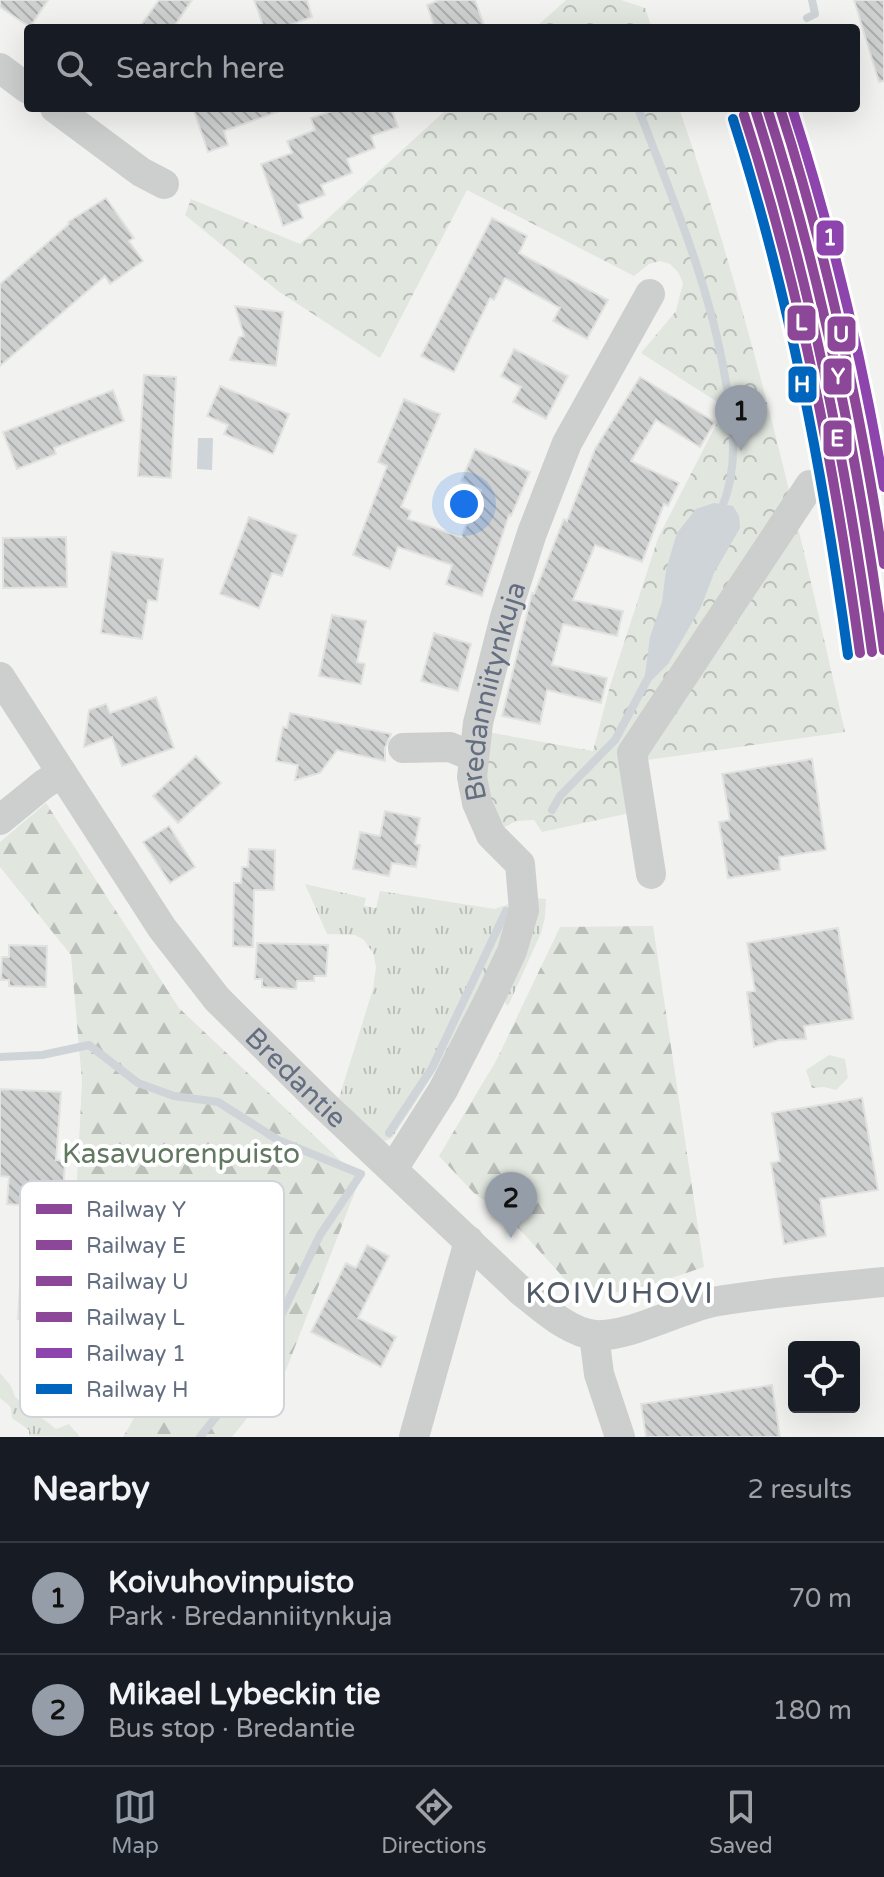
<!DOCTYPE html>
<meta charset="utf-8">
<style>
body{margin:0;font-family:"Varela Round",sans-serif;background:#20242c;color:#f1f3f6}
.controls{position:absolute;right:24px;bottom:24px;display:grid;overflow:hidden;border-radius:8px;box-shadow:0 8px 32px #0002}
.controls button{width:72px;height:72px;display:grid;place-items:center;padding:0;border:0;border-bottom:2px solid #363941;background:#171b24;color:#f1f3f6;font:40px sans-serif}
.you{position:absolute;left:464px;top:504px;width:28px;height:28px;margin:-20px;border:6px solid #fff;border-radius:50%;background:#1a73e8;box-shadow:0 0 0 12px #1a73e833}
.badge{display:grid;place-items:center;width:52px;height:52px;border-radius:50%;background:#959da8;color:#111;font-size:26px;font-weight:700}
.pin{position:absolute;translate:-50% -66px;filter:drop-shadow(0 2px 4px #0008)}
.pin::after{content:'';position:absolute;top:42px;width:28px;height:24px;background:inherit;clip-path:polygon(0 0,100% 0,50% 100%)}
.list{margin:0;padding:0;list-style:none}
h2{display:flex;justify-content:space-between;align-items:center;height:104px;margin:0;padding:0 32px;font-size:34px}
h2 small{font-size:26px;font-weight:400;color:#9ea1a6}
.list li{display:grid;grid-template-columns:52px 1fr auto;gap:24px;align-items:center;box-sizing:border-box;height:112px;padding:0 32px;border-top:2px solid #363941}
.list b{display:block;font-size:30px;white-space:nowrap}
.list p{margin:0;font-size:26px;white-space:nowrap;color:#9ea1a6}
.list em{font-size:26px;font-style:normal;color:#9ea1a6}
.icon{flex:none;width:44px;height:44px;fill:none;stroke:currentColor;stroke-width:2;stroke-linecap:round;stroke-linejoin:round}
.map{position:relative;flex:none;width:884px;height:1437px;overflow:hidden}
.search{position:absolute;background:#171b24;box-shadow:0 8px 32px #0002;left:24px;right:24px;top:24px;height:88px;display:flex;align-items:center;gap:20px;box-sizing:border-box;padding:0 28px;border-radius:8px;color:#9ea1a6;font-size:30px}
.sheet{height:328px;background:#171b24}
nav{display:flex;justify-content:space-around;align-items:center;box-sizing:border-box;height:112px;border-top:2px solid #363941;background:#171b24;font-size:22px;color:#9ea1a6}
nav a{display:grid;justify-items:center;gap:4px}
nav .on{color:#959da8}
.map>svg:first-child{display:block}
</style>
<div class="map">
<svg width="884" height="1437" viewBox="0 0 884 1437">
<defs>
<pattern id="grass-tufts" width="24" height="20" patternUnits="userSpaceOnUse" patternTransform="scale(2)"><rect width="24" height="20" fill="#e1e6df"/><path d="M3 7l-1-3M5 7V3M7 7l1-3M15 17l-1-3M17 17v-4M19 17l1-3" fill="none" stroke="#babfba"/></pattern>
<pattern id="forest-firs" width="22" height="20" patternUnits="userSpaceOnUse" patternTransform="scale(2)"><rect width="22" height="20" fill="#e1e6df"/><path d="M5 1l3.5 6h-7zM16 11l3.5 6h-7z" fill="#babfba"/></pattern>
<pattern id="park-crowns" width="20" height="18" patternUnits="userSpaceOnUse" patternTransform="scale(2)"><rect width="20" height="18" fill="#e1e6df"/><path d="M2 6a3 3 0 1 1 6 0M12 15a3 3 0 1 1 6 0" fill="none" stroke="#babfba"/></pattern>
<pattern id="building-back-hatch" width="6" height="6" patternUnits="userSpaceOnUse" patternTransform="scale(2)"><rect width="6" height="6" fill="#cecfcf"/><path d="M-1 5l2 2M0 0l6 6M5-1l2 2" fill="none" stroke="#abacad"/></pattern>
</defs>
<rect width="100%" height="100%" fill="#f2f3f0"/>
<g fill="url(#grass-tufts)">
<path d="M305,884L366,898L364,906L376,908L380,891L495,909L511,903C489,989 441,1065 392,1138L385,1141L374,1137L339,1098L373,989L376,967L373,953L364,940L355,935L327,934Z"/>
<path d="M535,898L546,899L545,917L541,933L508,1006L501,998Z"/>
<path d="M0,1373L11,1386L15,1397L56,1429L69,1424L80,1437L29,1436V1430L12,1418L11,1407L0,1398Z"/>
</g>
<g fill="url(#forest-firs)">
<path d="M46,803L179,1008L360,1179L286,1370L232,1437H123C157,1384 170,1320 186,1260L97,1244L75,1220L82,1082L71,955L0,867V842Z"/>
<path d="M653,926L704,1267L639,1289L604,1294L573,1288L513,1222L474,1193L439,1156L496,1061L560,927Z"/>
</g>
<g fill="url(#park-crowns)">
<path d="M566,0H621L645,8L652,28H535Z"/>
<path d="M448,108H679C750,312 798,522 845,732L640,761L635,812L542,832L534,820L516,821L501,829L482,788L487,732L593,751L610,686L658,538L725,407L641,353L676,311L683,283L678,272L670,264L660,261L649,264L634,276L467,190L380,358L278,291L185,215L191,199L300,244Z"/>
<path d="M829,1055L845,1059L848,1078L836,1090L824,1087L812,1088L806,1070Z"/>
</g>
<g fill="#ced4d7">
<path d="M198,438H213L212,470L197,469Z"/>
<path d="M714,503L733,506L739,516L740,528L714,573L701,607L668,664L643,689L650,637L662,602L666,570L677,533L696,509Z"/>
</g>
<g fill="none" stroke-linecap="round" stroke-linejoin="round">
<g stroke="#ced4d7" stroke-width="8">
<path d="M807,18L815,14L812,0"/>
<path d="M638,108C672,197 709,283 725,377C733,422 740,466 721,510"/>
<path d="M552,810L560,796L615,740L647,680"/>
<path d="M0,1057L42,1055L89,1045L138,1083L174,1096L218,1102L278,1140L361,1174L320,1235L257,1365L200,1437"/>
<path d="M389,1133L432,1068L506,911"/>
</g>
</g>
<g fill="url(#building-back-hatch)" stroke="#e2e2e0" stroke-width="2">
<path d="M0,0H48L30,27L0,7Z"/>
<path d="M159,0H192L173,28H139Z"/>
<path d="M254,0H307L312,17L282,28H264Z"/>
<path d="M439,0H475L485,28H435L427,5Z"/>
<path d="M854,0H884V81L879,82Z"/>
<path d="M193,108H280V111L224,131L228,145L208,152Z"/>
<path d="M340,108H391L398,127L371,136L375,148L347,159L352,173L321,185L325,195L298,205L303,218L283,226L261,164L292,153L287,141L315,130L311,118Z"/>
<path d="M106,198L134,238L129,241L143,261L110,284L105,276L0,366V284L69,224L68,222Z"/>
<path d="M492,218L527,236L519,253L608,300L587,339L553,321L560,308L505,278L494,300L490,298L454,372L421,356Z"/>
<path d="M235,306L283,312L276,366L230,360L239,337L244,336Z"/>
<path d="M514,349L568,376L546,419L513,402L521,387L501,376Z"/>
<path d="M144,375L176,377L171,478L138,476Z"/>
<path d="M640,377L715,422L700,447L656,420L631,461L679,483L668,506L664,504L642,562L595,545L573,600L623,611L617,636L563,624L552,665L607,678L601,703L547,690L540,724L502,716L532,593L534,594L564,519L567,521L595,449Z"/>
<path d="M220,386L289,414L273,454L224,434L228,425L207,416Z"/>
<path d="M113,390L124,421L54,448L56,454L17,469L3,432Z"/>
<path d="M404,399L440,414L401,507L411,511L408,519L461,537L481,490L461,481L475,449L530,472L511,516L509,515L482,596L446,584L452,565L398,547L390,569L353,555L387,466L378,462Z"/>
<path d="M249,517L297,535L282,576L272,573L259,608L220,594Z"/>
<path d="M66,537L67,587L3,588V538Z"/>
<path d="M112,552L163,559L157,601L148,600L142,639L101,633Z"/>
<path d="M332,615L366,621L357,662L365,664L361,684L319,676Z"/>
<path d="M434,633L471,644L458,691L421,681Z"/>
<path d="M156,697L174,748L122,766L112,737L84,747L89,710L106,704L110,713Z"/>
<path d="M290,713L391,734L385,748V761L337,750L320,773L295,780L298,765L276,761L283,727L287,728Z"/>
<path d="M196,756L221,783L178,823L153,796Z"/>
<path d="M812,759L826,850L779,857L780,870L728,878L719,822L730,820L722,774Z"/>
<path d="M385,811L420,818L415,844L420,845L416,867L392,863L389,876L353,869L360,832L380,836Z"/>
<path d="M169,826L195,867L170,883L143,842Z"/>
<path d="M249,849L275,850L274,890H254L253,947L233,946L234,883H241L242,867H248Z"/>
<path d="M838,928L853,1019L804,1026L806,1039L779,1040L754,1047L747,992L755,991L747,943Z"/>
<path d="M257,943L328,945L326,976H314V981H297L296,989L262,987V979H255Z"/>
<path d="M9,945L47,946L46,987L9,986V980H1L2,957H9Z"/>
<path d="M0,1089L61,1092L56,1160L65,1161L62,1208L7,1204L9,1177L0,1176Z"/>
<path d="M862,1098L878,1190L820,1199L826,1236L784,1244L771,1163L780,1161L772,1113Z"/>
<path d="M367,1245L389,1256L358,1318L396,1337L381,1367L311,1332L346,1263L356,1268Z"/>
<path d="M29,1259L55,1261L54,1272L64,1273L58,1354L88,1357L86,1370L101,1372L96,1414L36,1406L38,1386L22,1384L30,1320L18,1319L21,1270L28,1271Z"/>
<path d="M772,1385L780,1437H646L641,1404Z"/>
</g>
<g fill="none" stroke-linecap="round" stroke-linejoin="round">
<g stroke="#cdcece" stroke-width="30">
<path d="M0,68L28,89"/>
<path d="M55,108L141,172L164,184"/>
<path id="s1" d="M0,677L162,928L217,999L324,1105L522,1292C542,1307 569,1333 595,1335C627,1338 679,1309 713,1302C769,1292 827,1288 884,1282"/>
<path d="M403,748L450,747L474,757"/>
<path d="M0,820L44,784L62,773"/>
<path d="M651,874L632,753L810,485"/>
<path id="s2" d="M393,1169L443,1090L490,998L512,951L524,910L520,864L491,835L477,803L472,777L478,723L505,617L532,533L567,443L650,294"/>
<path d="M594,1335L599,1374L620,1437"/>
<path d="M414,1437L469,1241"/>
</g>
<g stroke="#fff" stroke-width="16">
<path id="rail-1" d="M767,108C824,285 859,466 884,650"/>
</g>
<g stroke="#fff" stroke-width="16">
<path id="rail-2" d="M756,112C812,288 847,468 872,652"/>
</g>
<g stroke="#fff" stroke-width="16">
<path id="rail-3" d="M780,108C828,257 860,409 884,564"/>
</g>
<g stroke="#fff" stroke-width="16">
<path id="rail-4" d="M744,115C801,291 835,470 860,653"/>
</g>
<g stroke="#fff" stroke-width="16">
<path id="rail-5" d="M792,108C832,232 862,358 884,487"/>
</g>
<g stroke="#fff" stroke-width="16">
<path id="rail-6" d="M733,119C789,294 823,473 848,655"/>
</g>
<use href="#rail-1" stroke="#8c4799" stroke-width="10"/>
<use href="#rail-2" stroke="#8c4799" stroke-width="10"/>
<use href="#rail-3" stroke="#8c4799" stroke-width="10"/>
<use href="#rail-4" stroke="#8c4799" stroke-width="10"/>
<use href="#rail-5" stroke="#8e44ad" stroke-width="10"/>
<use href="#rail-6" stroke="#0065bd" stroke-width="10"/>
</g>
<g text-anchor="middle" stroke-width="8" stroke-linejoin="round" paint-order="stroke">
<g font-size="28" fill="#636e81" stroke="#fff">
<text dy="10" stroke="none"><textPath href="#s2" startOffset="528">Bredanniitynkuja</textPath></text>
<text dy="10" stroke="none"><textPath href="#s1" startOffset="500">Bredantie</textPath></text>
</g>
<g font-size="28" fill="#627861" stroke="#fff">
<text x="181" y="1163">Kasavuorenpuisto</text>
</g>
<g font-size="30" letter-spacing="2" fill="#505966" stroke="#fff">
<text x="620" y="1303">KOIVUHOVI</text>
</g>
</g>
<rect x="20" y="1181" width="264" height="236" rx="12" fill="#fff" stroke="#d0d4d9" stroke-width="2"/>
<rect x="36" y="1204" width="36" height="10" fill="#8c4799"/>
<rect x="36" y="1240" width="36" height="10" fill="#8c4799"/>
<rect x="36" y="1276" width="36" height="10" fill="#8c4799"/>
<rect x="36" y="1312" width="36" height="10" fill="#8c4799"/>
<rect x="36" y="1348" width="36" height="10" fill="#8e44ad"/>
<rect x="36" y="1384" width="36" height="10" fill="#0065bd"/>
<g font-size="22" fill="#636e81">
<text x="86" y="1217">Railway Y</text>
<text x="86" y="1253">Railway E</text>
<text x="86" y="1289">Railway U</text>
<text x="86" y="1325">Railway L</text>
<text x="86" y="1361">Railway 1</text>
<text x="86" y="1397">Railway H</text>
</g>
<g stroke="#fff" stroke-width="3">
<rect x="815" y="219" width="30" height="38" rx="8" fill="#8e44ad"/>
<rect x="786" y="304" width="31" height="38" rx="8" fill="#8c4799"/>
<rect x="826" y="315" width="31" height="38" rx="8" fill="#8c4799"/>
<rect x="822" y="357" width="31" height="39" rx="8" fill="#8c4799"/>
<rect x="787" y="365" width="31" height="39" rx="8" fill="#0065bd"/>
<rect x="822" y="419" width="31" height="39" rx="8" fill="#8c4799"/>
</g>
<g font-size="22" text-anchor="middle" font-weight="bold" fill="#fff">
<text x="830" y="245">1</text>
<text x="801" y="330">L</text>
<text x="841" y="342">U</text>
<text x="838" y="384">Y</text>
<text x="802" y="392">H</text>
<text x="837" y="446">E</text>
</g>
</svg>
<div class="controls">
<button><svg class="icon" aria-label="locate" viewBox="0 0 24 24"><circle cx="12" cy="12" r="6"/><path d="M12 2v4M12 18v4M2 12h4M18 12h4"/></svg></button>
</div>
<div class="you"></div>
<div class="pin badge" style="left:741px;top:451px">1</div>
<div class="pin badge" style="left:511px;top:1238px">2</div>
<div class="search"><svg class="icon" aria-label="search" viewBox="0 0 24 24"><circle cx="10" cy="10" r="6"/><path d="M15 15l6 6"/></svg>Search here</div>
</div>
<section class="sheet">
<h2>Nearby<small>2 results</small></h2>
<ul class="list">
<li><span class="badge">1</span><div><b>Koivuhovinpuisto</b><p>Park · Bredanniitynkuja</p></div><em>70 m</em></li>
<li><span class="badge">2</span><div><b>Mikael Lybeckin tie</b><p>Bus stop · Bredantie</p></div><em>180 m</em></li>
</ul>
</section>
<nav>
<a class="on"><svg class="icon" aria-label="map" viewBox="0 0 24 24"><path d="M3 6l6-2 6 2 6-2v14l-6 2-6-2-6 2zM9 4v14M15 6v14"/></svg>Map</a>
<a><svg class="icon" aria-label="directions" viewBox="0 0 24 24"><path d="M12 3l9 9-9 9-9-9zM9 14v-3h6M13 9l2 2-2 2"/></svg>Directions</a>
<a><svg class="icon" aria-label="saved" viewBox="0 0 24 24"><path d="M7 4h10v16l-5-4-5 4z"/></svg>Saved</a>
</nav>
